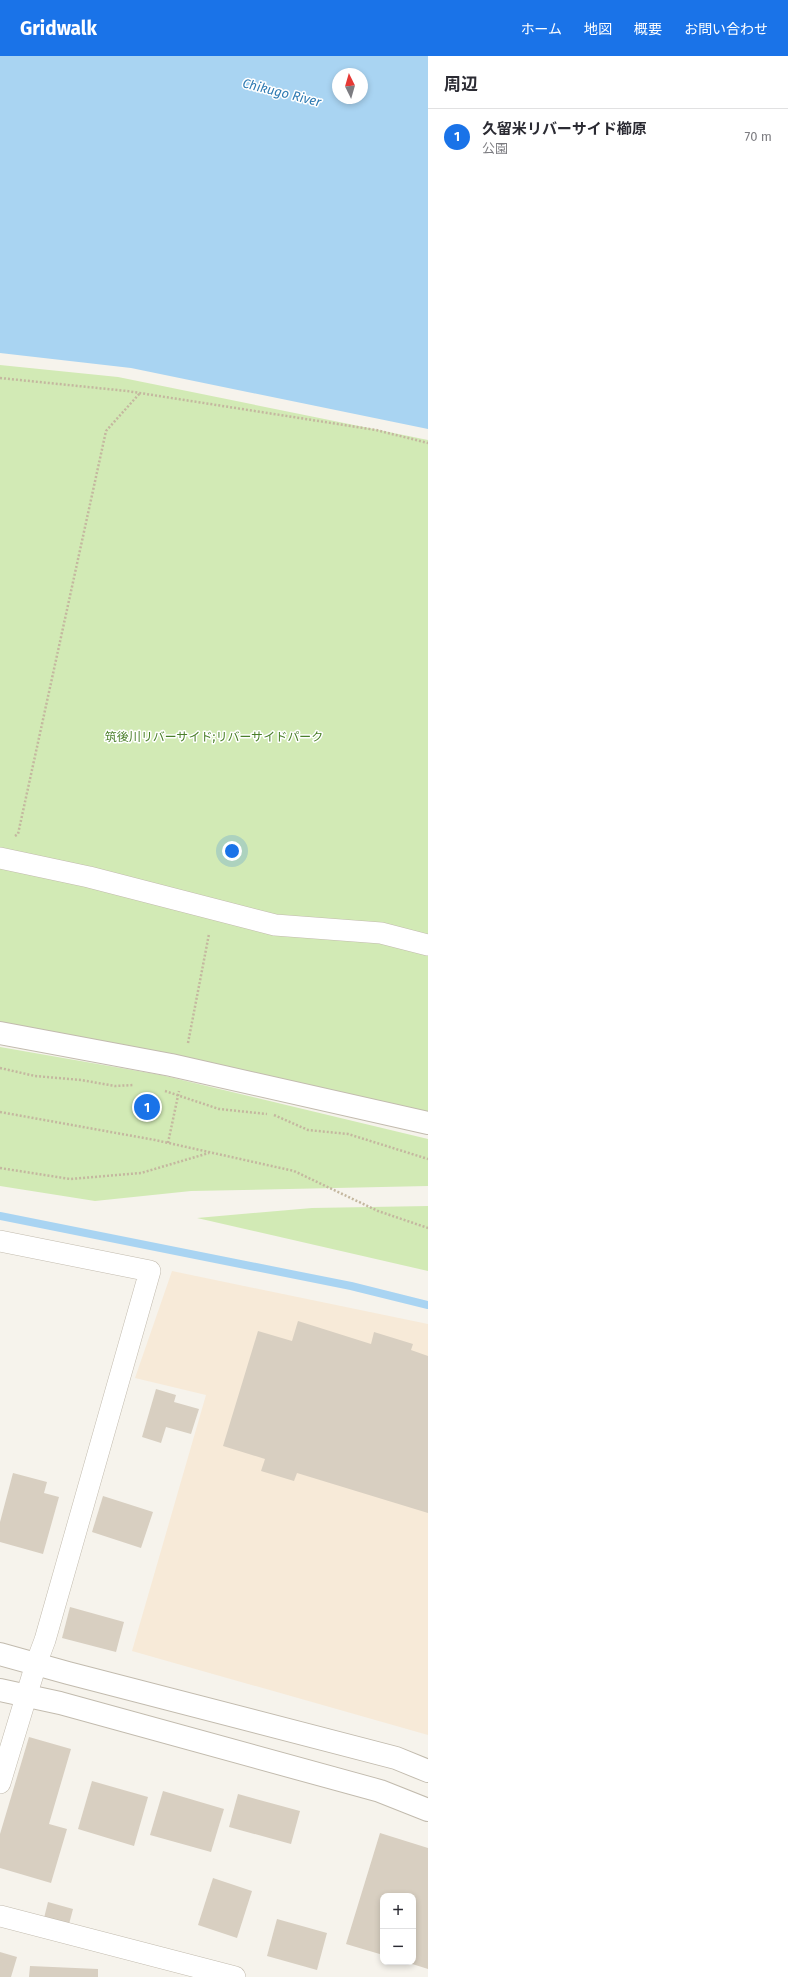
<!DOCTYPE html>
<html lang="ja">
<meta charset="utf-8">
<style>
body{margin:0;font-family:"Fira Sans","Noto Sans JP",sans-serif;background:#f2f2f3;color:#2b2b33}
.controls{position:absolute;right:12px;bottom:12px;display:grid;overflow:hidden;border-radius:8px;box-shadow:0 2px 6px #0003}
.controls button{width:36px;height:36px;display:grid;place-items:center;padding:0;border:0;border-bottom:1px solid #e1e1e2;background:#fff;color:#2b2b33;font:20px sans-serif}
.compass{position:absolute;left:332px;top:12px;width:36px;height:36px;border-radius:50%;background:#fff;box-shadow:0 2px 6px #0003;rotate:355deg}
.you{position:absolute;left:232px;top:795px;width:14px;height:14px;margin:-10px;border:3px solid #fff;border-radius:50%;background:#1a73e8;box-shadow:0 0 0 6px #1a73e833}
.badge{display:grid;place-items:center;width:26px;height:26px;border-radius:50%;background:#1a73e8;color:#fff;font-size:13px;font-weight:700}
.pin{position:absolute;translate:-50% -50%;border:2px solid #fff;box-shadow:0 1px 4px #0006}
.list{margin:0;padding:0;list-style:none}
h2{display:flex;justify-content:space-between;align-items:center;height:52px;margin:0;padding:0 16px;font-size:17px}
h2 small{font-size:13px;font-weight:400;color:#7c7c81}
.list li{display:grid;grid-template-columns:26px 1fr auto;gap:12px;align-items:center;box-sizing:border-box;height:56px;padding:0 16px;border-top:1px solid #e1e1e2}
.list b{display:block;font-size:15px;white-space:nowrap}
.list p{margin:0;font-size:13px;white-space:nowrap;color:#7c7c81}
.list em{font-size:13px;font-style:normal;color:#7c7c81}
.map{position:relative;flex:none;width:428px;height:1921px;overflow:hidden}
header{display:flex;align-items:center;gap:24px;box-sizing:border-box;height:56px;padding:0 20px;background:#1a73e8;color:#fff}
header strong{font-size:19px}
nav{display:flex;gap:22px;margin-inline-start:auto;font-size:14px}
main{display:flex}
aside{flex:1;background:#fff}
.map>svg:first-child{display:block}
</style>
<header>
<strong>Gridwalk</strong>
<nav><a>ホーム</a><a>地図</a><a>概要</a><a>お問い合わせ</a></nav>
</header>
<main>
<div class="map">
<svg width="428" height="1921" viewBox="0 0 428 1921">
<rect width="100%" height="100%" fill="#f6f3ec"/>
<path fill="#f7ead8" d="M172,1215L428,1268V1679L132,1595L206,1339L135,1322Z"/>
<g fill="#d2eab5">
<path d="M0,309L118,321L428,384V1077L0,978Z"/>
<path d="M0,991L161,1019L428,1083V1130L191,1135L95,1145L0,1130Z"/>
<path d="M428,1150V1215L197,1162L312,1152Z"/>
</g>
<path fill="#a9d4f2" fill-rule="evenodd" d="M0,0H428V373L131,312L0,297ZM338,18H362V42H338Z"/>
<g fill="none" stroke-linecap="round" stroke-linejoin="round">
<path stroke="#a9d4f2" stroke-width="8" d="M0,1160L351,1230L428,1249"/>
</g>
<g fill="#d8cfc1">
<path d="M298,1265L371,1288L374,1276L413,1288L411,1294L428,1300V1457L297,1417L294,1425L261,1415L265,1403L223,1390L258,1275L292,1285Z"/>
<path d="M156,1333L176,1339L174,1346L199,1353L191,1378L166,1371L161,1387L142,1381Z"/>
<path d="M13,1417L47,1426L44,1437L59,1441L43,1498L0,1486V1466Z"/>
<path d="M103,1440L153,1456L141,1492L92,1476Z"/>
<path d="M70,1551L124,1566L116,1596L62,1582Z"/>
<path d="M29,1681L71,1693L49,1768L67,1773L51,1827L0,1812V1778Z"/>
<path d="M92,1725L148,1741L134,1790L78,1773Z"/>
<path d="M163,1735L224,1753L211,1796L150,1779Z"/>
<path d="M238,1738L300,1755L291,1788L229,1771Z"/>
<path d="M380,1777L428,1792V1913L406,1906H413V1840H383V1899L346,1888Z"/>
<path d="M213,1822L252,1835L237,1882L198,1869Z"/>
<path d="M48,1846L73,1853L68,1872L43,1866Z"/>
<path d="M277,1863L327,1877L317,1914L267,1900Z"/>
<path d="M0,1896L17,1901L11,1921H0Z"/>
<path d="M30,1910L98,1913V1921H29Z"/>
</g>
<g fill="none" stroke-linecap="round" stroke-linejoin="round">
<g stroke="#c2bbae" stroke-width="22">
<g id="minor">
<path d="M0,802L89,821L275,869L381,877L428,889"/>
<path d="M0,1185L150,1215L45,1584L36,1608L0,1727"/>
<path d="M0,1860L235,1921"/>
</g>
</g>
<g stroke="#c2bbae" stroke-width="24">
<g id="tertiary">
<path d="M0,977L171,1009L428,1067"/>
<path d="M0,1598L68,1617L396,1702L428,1715"/>
<path d="M0,1634L60,1647L380,1735L428,1754"/>
</g>
</g>
<g stroke="#c4b79f" stroke-width="2.5" stroke-dasharray="2 2" stroke-linecap="butt">
<path d="M0,322L127,335L376,374L428,387"/>
<path d="M15,780L18,778L106,375L140,337"/>
<path d="M188,987L209,878"/>
<path d="M0,1012L35,1020L81,1024L115,1030L134,1029"/>
<path d="M165,1035L219,1053L267,1058"/>
<path d="M0,1056L155,1084L294,1115L378,1155L428,1172"/>
<path d="M274,1059L308,1074L348,1078L428,1103"/>
<path d="M168,1087L179,1035"/>
<path d="M0,1112L70,1123L141,1117L209,1097"/>
</g>
<use href="#minor" stroke="#fff" stroke-width="21"/>
<use href="#tertiary" stroke="#fff" stroke-width="22"/>
</g>
<g text-anchor="middle" stroke-width="3" stroke-linejoin="round" paint-order="stroke">
<g font-size="12" fill="#4a7f2a" stroke="#fff">
<text x="214" y="685">筑後川リバーサイド;リバーサイドパーク</text>
</g>
<g font-size="13" font-style="italic" fill="#2e7ab2" stroke="#fff">
<text transform="translate(282 36) rotate(14)" y="5">Chikugo River</text>
</g>
</g>
</svg>
<div class="controls">
<button>+</button>
<button>−</button>
</div>
<svg class="compass" viewBox="-18 -18 36 36"><path d="M0-13l5 13h-10z" fill="#e53935"/><path d="M0 13l5-13h-10z" fill="#7c7c81"/></svg>
<div class="you"></div>
<div class="pin badge" style="left:147px;top:1051px">1</div>
</div>
<aside>
<h2>周辺<small></small></h2>
<ul class="list">
<li><span class="badge">1</span><div><b>久留米リバーサイド櫛原</b><p>公園</p></div><em>70 m</em></li>
</ul>
</aside>
</main>
